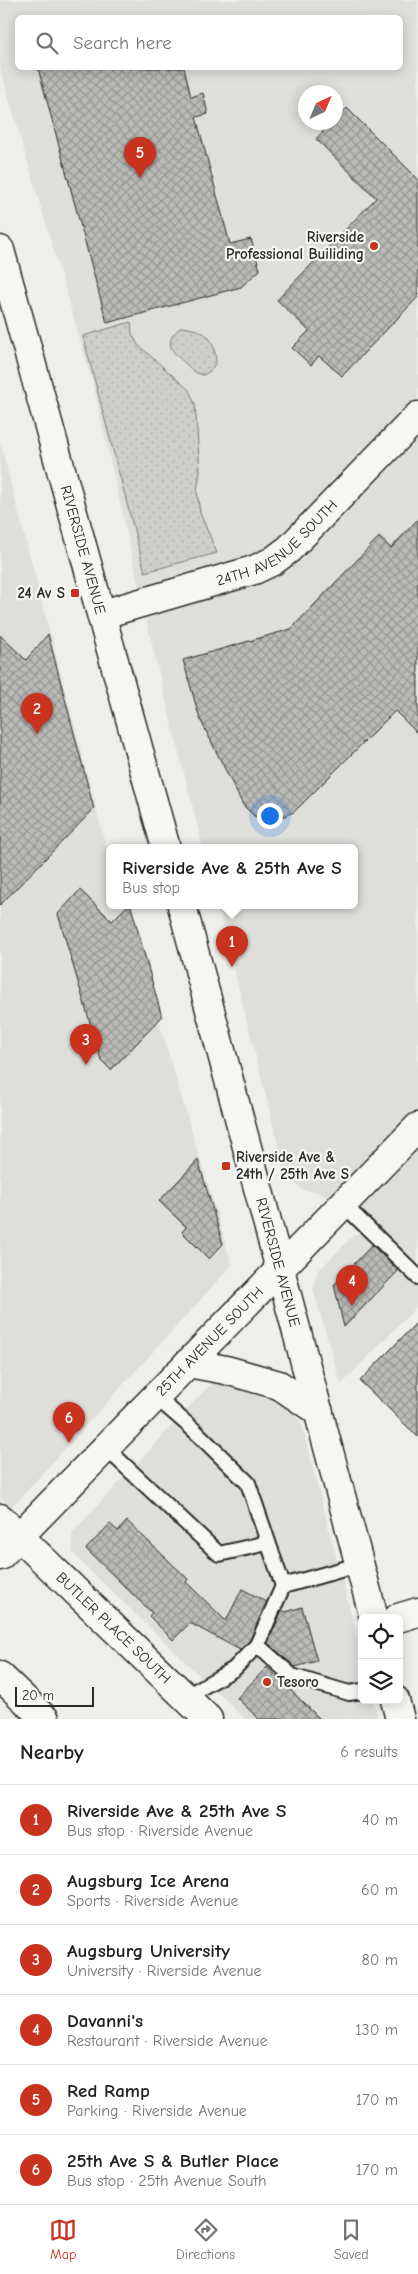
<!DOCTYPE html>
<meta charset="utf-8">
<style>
body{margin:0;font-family:"Comic Neue",sans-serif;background:#f6f6f6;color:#202124}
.controls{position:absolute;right:15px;bottom:15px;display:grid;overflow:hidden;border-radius:8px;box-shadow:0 2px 12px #0003}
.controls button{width:45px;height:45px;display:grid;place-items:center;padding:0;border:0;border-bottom:1px solid #e0e0e0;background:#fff;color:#202124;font:25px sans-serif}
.compass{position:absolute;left:298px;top:85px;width:45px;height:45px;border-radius:50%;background:#fff;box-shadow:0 2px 12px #0003;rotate:44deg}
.scale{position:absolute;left:15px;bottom:12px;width:79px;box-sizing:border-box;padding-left:5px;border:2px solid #2b2b2b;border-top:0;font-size:14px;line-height:18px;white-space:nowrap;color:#2b2b2b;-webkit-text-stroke:4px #f6f6f2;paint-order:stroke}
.you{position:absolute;left:269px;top:815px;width:18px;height:18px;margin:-12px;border:4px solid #fff;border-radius:50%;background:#1a73e8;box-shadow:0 0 0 8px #1a73e833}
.badge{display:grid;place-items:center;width:32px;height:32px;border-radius:50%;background:#c8321e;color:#fff;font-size:16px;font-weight:700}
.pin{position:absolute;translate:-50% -41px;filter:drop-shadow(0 1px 2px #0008)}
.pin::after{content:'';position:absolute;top:26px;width:18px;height:15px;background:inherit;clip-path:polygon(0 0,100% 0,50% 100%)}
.popup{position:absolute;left:106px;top:844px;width:252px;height:65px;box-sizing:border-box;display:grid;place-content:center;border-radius:8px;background:#fff;filter:drop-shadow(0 1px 4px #0005);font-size:16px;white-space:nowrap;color:#757577}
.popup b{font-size:19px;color:#202124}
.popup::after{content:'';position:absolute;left:50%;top:100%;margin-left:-10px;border:10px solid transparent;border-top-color:#fff}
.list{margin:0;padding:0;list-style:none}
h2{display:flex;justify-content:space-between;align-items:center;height:65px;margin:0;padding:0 20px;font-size:21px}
h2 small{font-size:16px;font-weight:400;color:#757577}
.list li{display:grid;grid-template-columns:32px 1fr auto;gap:15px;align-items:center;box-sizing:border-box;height:70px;padding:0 20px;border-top:1px solid #e0e0e0}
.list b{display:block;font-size:19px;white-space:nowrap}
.list p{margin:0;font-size:16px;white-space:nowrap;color:#757577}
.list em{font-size:16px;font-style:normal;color:#757577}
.icon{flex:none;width:28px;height:28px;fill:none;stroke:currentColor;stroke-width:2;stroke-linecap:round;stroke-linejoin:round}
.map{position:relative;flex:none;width:418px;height:1719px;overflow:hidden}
.search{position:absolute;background:#fff;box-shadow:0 2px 12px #0003;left:15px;right:15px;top:15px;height:55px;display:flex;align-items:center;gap:12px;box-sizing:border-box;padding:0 18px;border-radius:8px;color:#757577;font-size:19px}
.sheet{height:485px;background:#fff}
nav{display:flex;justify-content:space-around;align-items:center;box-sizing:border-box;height:70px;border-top:1px solid #e0e0e0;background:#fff;font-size:14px;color:#757577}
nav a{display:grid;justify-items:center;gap:2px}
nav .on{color:#c8321e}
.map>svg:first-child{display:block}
</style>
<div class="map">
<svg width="418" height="1719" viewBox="0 0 418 1719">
<defs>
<pattern id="grass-dots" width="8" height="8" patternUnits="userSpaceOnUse" patternTransform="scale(1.25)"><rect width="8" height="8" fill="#cececa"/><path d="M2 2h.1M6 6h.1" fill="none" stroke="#b1b1ae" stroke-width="1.8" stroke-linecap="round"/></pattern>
<pattern id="building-cross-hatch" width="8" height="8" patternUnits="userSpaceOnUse" patternTransform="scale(1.25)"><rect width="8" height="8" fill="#babab7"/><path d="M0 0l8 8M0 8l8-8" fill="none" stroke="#979795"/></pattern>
</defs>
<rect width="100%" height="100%" fill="#eeeeea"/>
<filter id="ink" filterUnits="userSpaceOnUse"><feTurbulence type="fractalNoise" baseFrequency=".02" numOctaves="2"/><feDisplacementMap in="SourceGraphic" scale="10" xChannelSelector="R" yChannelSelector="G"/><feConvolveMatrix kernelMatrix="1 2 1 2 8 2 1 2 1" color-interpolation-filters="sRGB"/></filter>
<g filter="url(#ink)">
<g fill="#dededb" fill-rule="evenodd">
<path d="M0,0H418V1267L378,1229L318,1192L303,1190L286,1176L218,906H354V848H203L153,649L93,384L0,68ZM18,18H400V68H18ZM306,92H336V122H306Z"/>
<path d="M0,442L109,858L110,906H124L232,1265L11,1508L0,1497Z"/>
<path d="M363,1233L372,1239L418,1285V1305L341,1385L313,1289L317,1272L355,1234Z"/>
<path d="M215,1382L278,1397L301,1423L362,1655V1700H373L378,1719H245L73,1554L72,1533L206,1389Z"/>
</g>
<g fill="url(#grass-dots)" stroke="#7c7c7a">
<path d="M131,322L132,334L138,345L189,390L195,404L200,471L197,491L200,513L217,553L145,572L83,336Z"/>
<path d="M181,327C207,330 214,337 216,362L211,370L204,375C195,374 190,368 184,362C169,350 164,341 181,327Z"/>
</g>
<g fill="url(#building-cross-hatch)" stroke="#2b2b2b">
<path d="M38,68H184L191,97L203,93L208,114L196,117L230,244L251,239L260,270L241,287L107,323Z"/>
<path d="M347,108L418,179V297L342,376L319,356L311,365L292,348L309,331L277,300L376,198L316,139L332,122H336V119Z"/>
<path d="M418,519V734L395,711L294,812L274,820H266L254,816L243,805L200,719L183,660L291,629L379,537L391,548Z"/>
<path d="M48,634L94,809L0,905V635L26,660Z"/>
<path d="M80,890L112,921L127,906H131L162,1017L111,1070L101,1060L58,914Z"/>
<path d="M198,1160L223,1244L209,1259L182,1232L186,1227L159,1201Z"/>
<path d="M372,1245L398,1271L344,1327L334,1285Z"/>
<path d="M418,1321V1437L360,1381Z"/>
<path d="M127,1521L188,1579L186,1582L226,1621L242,1589L267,1602L250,1640L240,1650L190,1623L173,1640L149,1616L152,1613L86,1549L110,1524L118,1531Z"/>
<path d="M302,1607L317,1661L295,1667L268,1643L282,1610L286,1612Z"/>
<path d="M267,1667L320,1719H259L237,1698Z"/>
</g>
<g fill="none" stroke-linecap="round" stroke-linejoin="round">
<g stroke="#2b2b2b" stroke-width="18">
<g id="lane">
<path d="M343,1204L418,1277"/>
<path d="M156,1397L194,1430L248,1483L283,1586L358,1565"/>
<path d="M106,1448L219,1554L267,1543"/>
<path d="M257,1645L292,1676L349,1693L362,1691"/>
<path d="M185,1697L234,1669L257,1645L283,1586"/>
</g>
</g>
<g stroke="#2b2b2b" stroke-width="31">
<g id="street">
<path id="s1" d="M103,614L254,570L273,561L289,549L418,416"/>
<path d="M279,1270L418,1127"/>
<path d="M398,1618L418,1612"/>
</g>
</g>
<g stroke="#2b2b2b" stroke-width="31">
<g id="secondary">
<path id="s2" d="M0,250L166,848"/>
<path id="s3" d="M182,906L374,1618"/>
<path d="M188,1363L226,1370L279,1385L319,1412"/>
<path id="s4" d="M0,1518L208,1719"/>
<path id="s5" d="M0,1556L279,1270"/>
<path d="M395,1700L400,1719"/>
</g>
</g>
<g stroke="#2b2b2b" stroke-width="31">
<path id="highway" d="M0,1676L45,1719"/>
</g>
<use href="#lane" stroke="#f6f6f2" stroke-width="14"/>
<use href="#street" stroke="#f6f6f2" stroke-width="28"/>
<use href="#secondary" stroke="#f6f6f2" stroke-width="28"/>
<use href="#highway" stroke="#f6f6f2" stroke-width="28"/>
</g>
</g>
<g fill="#c8321e" stroke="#f6f6f2" stroke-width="2">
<circle cx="374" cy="246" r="5"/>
<rect x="70" y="588" width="10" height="10" rx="2.5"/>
<rect x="221" y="1161" width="10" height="10" rx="2.5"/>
<circle cx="267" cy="1682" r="5"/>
</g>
<g text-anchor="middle" stroke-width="4.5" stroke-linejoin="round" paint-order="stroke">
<g font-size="15" font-weight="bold" fill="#2b2b2b" stroke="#f6f6f2" text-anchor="end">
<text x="364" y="242">Riverside<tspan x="364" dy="17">Professional Builiding</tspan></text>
<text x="65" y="598">24 Av S</text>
<text x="236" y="1162" text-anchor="start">Riverside Ave &amp;<tspan x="236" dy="17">24th / 25th Ave S</tspan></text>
<text x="277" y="1687" text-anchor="start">Tesoro</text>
</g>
<g font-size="15" fill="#2b2b2b" stroke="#f6f6f2">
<text dy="5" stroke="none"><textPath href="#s1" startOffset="191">24TH AVENUE SOUTH</textPath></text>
<text dy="5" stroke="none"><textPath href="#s2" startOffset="311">RIVERSIDE AVENUE</textPath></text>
<text dy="5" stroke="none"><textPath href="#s3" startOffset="369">RIVERSIDE AVENUE</textPath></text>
<text dy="5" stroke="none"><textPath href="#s5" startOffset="300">25TH AVENUE SOUTH</textPath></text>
<text dy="5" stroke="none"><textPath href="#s4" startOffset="158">BUTLER PLACE SOUTH</textPath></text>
</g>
</g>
</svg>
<div class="controls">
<button><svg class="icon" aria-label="locate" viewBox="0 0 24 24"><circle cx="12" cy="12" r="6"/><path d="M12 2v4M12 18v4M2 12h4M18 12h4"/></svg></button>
<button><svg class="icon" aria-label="layers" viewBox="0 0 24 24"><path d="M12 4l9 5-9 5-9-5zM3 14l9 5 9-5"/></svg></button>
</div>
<svg class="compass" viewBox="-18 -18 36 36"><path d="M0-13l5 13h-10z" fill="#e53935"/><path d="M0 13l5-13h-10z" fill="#757577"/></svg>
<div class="scale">20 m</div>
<div class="you"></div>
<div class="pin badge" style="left:232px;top:967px">1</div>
<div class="popup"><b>Riverside Ave &amp; 25th Ave S</b>Bus stop</div>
<div class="pin badge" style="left:37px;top:734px">2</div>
<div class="pin badge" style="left:86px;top:1065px">3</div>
<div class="pin badge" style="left:352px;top:1306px">4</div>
<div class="pin badge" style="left:140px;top:178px">5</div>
<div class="pin badge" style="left:69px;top:1443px">6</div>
<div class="search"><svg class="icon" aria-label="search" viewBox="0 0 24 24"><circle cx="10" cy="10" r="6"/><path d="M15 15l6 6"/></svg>Search here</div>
</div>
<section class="sheet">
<h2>Nearby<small>6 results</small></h2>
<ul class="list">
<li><span class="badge">1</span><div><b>Riverside Ave &amp; 25th Ave S</b><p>Bus stop · Riverside Avenue</p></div><em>40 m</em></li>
<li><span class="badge">2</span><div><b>Augsburg Ice Arena</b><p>Sports · Riverside Avenue</p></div><em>60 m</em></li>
<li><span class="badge">3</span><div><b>Augsburg University</b><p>University · Riverside Avenue</p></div><em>80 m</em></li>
<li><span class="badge">4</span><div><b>Davanni's</b><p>Restaurant · Riverside Avenue</p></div><em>130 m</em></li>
<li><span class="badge">5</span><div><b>Red Ramp</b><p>Parking · Riverside Avenue</p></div><em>170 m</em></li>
<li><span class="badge">6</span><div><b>25th Ave S &amp; Butler Place</b><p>Bus stop · 25th Avenue South</p></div><em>170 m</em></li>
</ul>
</section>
<nav>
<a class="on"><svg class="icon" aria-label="map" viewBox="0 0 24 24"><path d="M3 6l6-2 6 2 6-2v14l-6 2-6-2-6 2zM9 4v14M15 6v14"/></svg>Map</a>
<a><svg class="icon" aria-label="directions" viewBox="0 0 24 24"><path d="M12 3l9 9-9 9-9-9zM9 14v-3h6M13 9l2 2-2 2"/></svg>Directions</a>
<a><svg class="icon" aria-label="saved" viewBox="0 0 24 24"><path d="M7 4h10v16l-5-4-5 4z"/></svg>Saved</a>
</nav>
